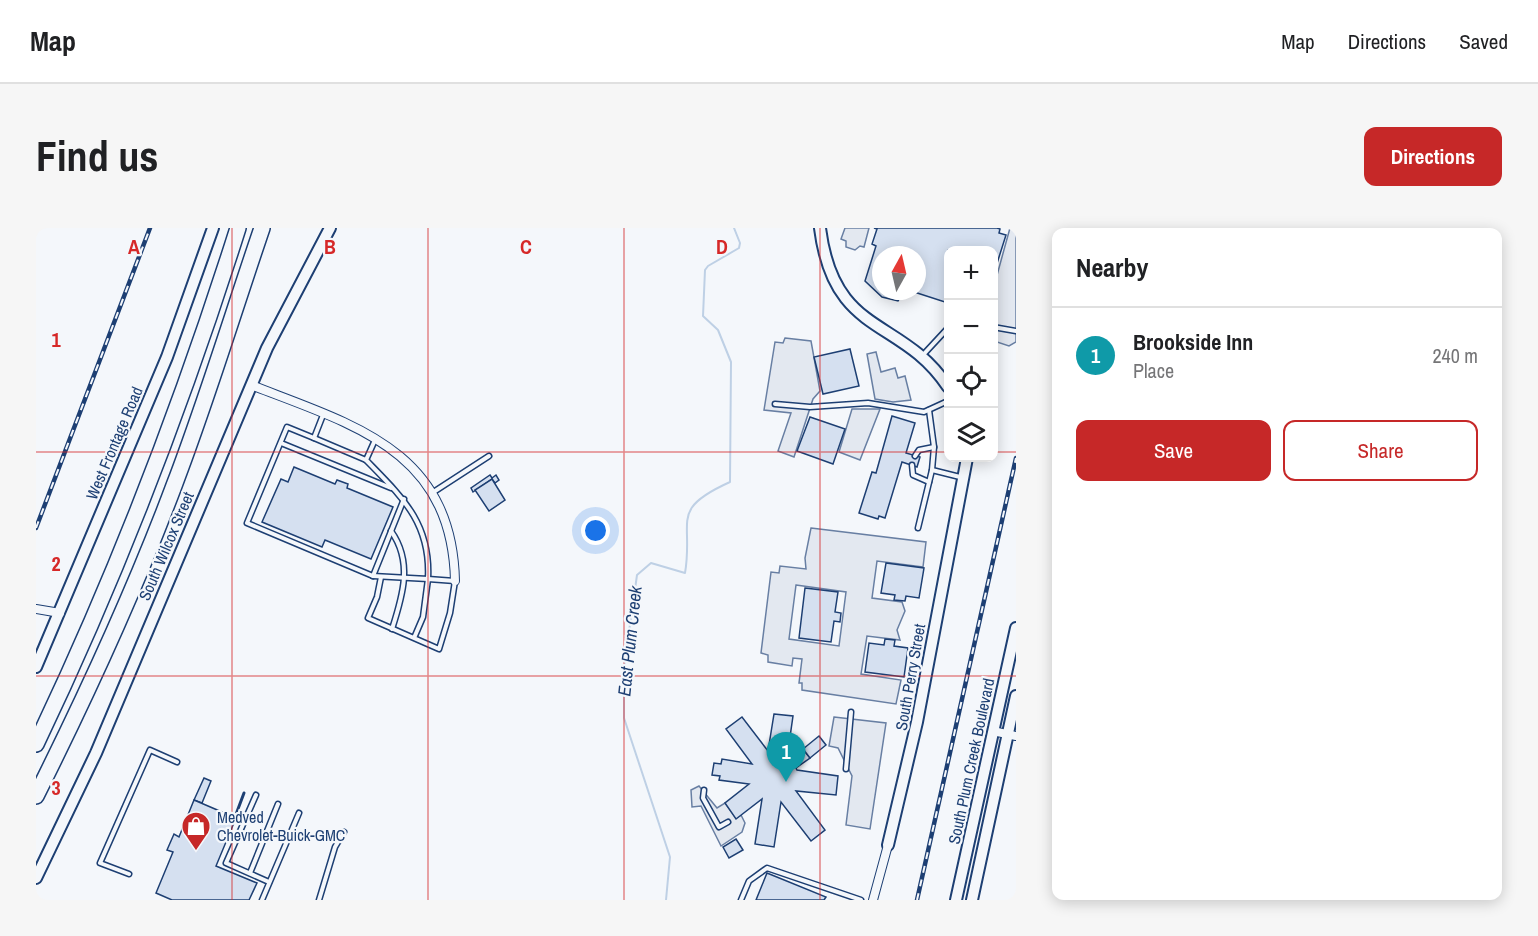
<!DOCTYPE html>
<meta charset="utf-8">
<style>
body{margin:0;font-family:"Archivo Narrow",sans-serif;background:#f6f6f6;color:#202124}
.controls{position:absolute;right:18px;top:18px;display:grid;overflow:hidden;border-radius:12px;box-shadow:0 3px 15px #0003}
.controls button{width:54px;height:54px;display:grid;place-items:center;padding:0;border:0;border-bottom:2px solid #e0e0e0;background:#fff;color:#202124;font:30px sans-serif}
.compass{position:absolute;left:836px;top:18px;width:54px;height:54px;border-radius:50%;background:#fff;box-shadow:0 3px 15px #0003;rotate:8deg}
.you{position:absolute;left:560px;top:303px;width:21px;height:21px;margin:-15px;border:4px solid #fff;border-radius:50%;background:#1a73e8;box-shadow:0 0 0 9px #1a73e833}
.badge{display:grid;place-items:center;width:39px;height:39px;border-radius:50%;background:#c62828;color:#fff;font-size:20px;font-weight:700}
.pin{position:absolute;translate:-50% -50px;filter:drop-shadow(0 2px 3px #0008)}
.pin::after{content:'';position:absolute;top:32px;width:21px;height:18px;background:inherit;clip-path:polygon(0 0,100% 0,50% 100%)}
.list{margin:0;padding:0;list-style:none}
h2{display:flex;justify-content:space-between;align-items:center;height:78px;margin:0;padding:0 24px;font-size:26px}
h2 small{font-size:20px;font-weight:400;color:#757577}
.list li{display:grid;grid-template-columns:39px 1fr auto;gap:18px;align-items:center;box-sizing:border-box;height:96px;padding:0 24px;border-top:2px solid #e0e0e0}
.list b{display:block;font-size:22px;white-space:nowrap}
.list p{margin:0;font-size:20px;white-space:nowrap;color:#757577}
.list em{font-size:20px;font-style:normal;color:#757577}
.actions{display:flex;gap:12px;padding:18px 24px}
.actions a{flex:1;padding:14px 0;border:2px solid #c62828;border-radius:12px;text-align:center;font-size:21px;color:#c62828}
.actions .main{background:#c62828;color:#fff}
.icon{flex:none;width:33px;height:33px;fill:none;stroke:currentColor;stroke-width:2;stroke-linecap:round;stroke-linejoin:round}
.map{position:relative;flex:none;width:980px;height:672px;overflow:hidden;border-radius:12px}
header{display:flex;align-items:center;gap:36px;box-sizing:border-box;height:84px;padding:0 30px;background:#fff;border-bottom:2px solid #e0e0e0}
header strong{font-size:28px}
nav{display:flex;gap:33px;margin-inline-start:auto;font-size:21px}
.intro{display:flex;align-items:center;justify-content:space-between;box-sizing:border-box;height:144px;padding:0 36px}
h1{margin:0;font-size:42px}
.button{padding:15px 27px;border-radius:12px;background:#c62828;color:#fff;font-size:21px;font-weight:700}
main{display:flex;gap:36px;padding:0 36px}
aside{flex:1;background:#fff;border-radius:12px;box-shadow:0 3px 15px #0003}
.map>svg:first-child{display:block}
</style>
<header>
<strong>Map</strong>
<nav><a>Map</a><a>Directions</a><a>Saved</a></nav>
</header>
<div class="intro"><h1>Find us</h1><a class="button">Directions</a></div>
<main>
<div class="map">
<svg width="980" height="672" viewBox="0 0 980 672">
<rect width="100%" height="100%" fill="#f4f7fb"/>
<g fill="#e3e8f0" stroke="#687fa3" stroke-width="1.5" fill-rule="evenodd">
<path d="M809,0H833L828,19L824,18L819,22L810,19V13L805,11Z"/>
<path d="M974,0H980V114L973,118L958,113V58Z"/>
<path d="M749,110L775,113L784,163L777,171L758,229L742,223L755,185L728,182L739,114L747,115Z"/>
<path d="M840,124L845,144L859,140L862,150L869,148L875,172L857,174L839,171L831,126Z"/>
<path d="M816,181H844L824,232L803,224Z"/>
<path d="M775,300L890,314L887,339L841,333L836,370L866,374L869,383L861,402L864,412L831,408L825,446L865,452L860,476L766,462V455H763L766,431L757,430L756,438L732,434V427L725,425L735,344L743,345L744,338L770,341L769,330ZM760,357L810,364L803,418L753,411Z"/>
<path d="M798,489L850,495L834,601L810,597L816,548L802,520L793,518Z"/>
<path d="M663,558L681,580L689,575L700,590L705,587L709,595L706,604L685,618L665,578L656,579L655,562Z"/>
</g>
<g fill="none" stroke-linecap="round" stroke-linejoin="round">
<path stroke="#bed0e5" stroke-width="2" d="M630,672L634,629L588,490V439L601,347L615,335L649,345C658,292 632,282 694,254L695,134L682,102L667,88L669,42L672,38L703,20L704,15L698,0"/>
</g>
<g fill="#d5e0f0" stroke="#1d3f73" stroke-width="1.5">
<path d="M838,0H961L964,1L963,5L970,7L957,48V22H912V75L875,63H881V27H845V63H868L862,73L846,69L829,53L840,18L836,16L841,1Z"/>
<path d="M814,121L823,158L787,166L778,129Z"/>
<path d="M856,188L879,195L870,225L884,229L881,239L866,234L849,290L843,288L842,291L823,285L836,244L840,245Z"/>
<path d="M774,189L809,201L797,236L761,223Z"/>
<path d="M258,239L299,256L301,252L312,256L311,260L357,279L335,331L289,312L286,319L226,294L245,251L252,254Z"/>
<path d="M454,247L456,250L460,247L463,252L459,255L456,251L437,264L435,260Z"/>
<path d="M456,251L469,272L453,283L439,262Z"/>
<path d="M850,335L888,340L883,370L870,368L869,373L858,372L859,367L845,365Z"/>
<path d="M769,360L802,364L799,384L805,385L804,394L798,393L795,414L763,410Z"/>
<path d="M849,411L859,412L858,418L872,420L868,449L829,444L833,415L848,417Z"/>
<path d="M738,486L757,488L751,530L754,532L767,521L774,530L760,540L761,542L802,548L800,567L760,563L789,602L775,613L745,574L738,619L719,616L726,571L700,591L689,575L713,556L683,552L684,548L676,547L678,535L685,536L686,531L716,536L690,501L706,489L732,523Z"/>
<path d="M783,508L790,517L774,530L767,521Z"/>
<path d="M168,550L175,553L166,575L158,572Z"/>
<path d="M158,572L200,590L180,638L221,655L213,672H136L120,665L137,624L131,622L138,606L143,609Z"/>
<path d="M700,611L707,622L693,630L687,619Z"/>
<path d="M731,645L790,669L788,672H720Z"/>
</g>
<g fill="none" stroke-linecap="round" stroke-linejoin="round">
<g stroke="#1d3f73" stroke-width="7">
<g id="lane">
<path d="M957,99L980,103"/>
<path d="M886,128L912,100"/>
<path d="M739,176L774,179L832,175L888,184L912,173"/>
<path d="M893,182L898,219L896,242L924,249"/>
<path d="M287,187L278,210L251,199L211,295L337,348L368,271"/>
<path d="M278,210L330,232"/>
<path d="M245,215L355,260"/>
<path d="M879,228L883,222L898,219"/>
<path d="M876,237L877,247L893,254"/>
<path d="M396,265L453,228"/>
<path d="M882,300L896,242"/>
<path d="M355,303C377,334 367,367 356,401"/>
<path d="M337,348L392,351C395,295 366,269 330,232L339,212"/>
<path d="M345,349L341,369L332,390L403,421L414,385L419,353L392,351L387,389L378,410"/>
<path d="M810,541L815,484"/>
<path d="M668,562L667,570L683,599L692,594"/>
<path d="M220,567L190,635L233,654"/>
<path d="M214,645L242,576"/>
<path d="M93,646L64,635L114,522L141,534"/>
<path d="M226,672L263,585"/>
<path d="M283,672L299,619L308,604"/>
<path d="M705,672L713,653L731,640L825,672"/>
</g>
</g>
<g stroke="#1d3f73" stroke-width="10">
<g id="street">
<path d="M215,157C318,197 416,222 419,353"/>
<path d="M0,381L24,385"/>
<path d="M957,503L980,508"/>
<path d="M837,672L852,617"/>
</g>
</g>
<g stroke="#1d3f73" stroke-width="14">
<g id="secondary">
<path d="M784,0C798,110 865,88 912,159"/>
<path d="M0,439L131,129L177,0"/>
<path d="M852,617L881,494L931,230"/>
<path d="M0,650L60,525L231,120L294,0"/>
<path d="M920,672L980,400"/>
<path d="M936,672L980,468"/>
</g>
</g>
<g stroke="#1d3f73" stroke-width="18">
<g id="highway">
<path d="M0,516C80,349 146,177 202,0"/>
<path d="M0,568C51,466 99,362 139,255C171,171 197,85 226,0"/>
</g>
</g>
<use href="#lane" stroke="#f4f7fb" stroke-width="4"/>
<use href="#street" stroke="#f4f7fb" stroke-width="8"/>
<use href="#secondary" stroke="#f4f7fb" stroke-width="10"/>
<use href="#highway" stroke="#f4f7fb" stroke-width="15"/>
<g stroke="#1d3f73" stroke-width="4.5">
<g id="rail">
<path d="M0,300L114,0"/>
<path d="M881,672L980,230"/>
</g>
</g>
<use href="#rail" stroke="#f4f7fb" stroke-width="2" stroke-dasharray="7" stroke-linecap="butt"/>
<path stroke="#1d3f73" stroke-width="3" d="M199,589L208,565"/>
</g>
<path fill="none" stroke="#d62828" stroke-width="1.5" stroke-opacity="0.55" d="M196,0V672M392,0V672M588,0V672M784,0V672M0,224H912M957,224H980M0,448H980"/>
<defs>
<g id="shop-pin" transform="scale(1.5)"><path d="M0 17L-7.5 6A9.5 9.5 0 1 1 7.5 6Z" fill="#c62828" stroke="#f4f7fb"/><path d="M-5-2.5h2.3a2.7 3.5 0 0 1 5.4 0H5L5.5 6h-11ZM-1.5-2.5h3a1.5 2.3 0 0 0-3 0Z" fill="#fff"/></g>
</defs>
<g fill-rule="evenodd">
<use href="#shop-pin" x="160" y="598"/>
</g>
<g text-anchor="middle" stroke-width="4.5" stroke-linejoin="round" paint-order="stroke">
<g font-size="16" fill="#1d3f73" stroke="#f4f7fb">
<text transform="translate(78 215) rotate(-67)" y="6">West Frontage Road</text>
<text transform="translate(130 318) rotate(-67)" y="6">South Wilcox Street</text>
<text transform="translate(874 449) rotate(-80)" y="6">South Perry Street</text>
<text transform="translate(935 533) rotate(-78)" y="6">South Plum Creek Boulevard</text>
</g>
<g font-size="16" fill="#1d3f73" stroke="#f4f7fb" text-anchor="start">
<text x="181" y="595">Medved<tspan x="181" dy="18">Chevrolet-Buick-GMC</tspan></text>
</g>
<g font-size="18" font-style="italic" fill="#1d3f73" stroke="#f4f7fb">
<text transform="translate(594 413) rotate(-84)" y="6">East Plum Creek</text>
</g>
</g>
<g font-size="20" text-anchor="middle" font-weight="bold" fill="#d62828" stroke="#f4f7fb" stroke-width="4.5" stroke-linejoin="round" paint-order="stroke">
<text x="98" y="26">A</text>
<text x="294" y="26">B</text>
<text x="490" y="26">C</text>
<text x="686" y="26">D</text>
<text x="20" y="119">1</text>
<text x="20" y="343">2</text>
<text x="20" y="567">3</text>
</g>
</svg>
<div class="controls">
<button>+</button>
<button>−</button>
<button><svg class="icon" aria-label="locate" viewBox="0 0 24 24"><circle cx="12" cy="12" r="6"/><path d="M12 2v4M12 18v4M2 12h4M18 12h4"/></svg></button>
<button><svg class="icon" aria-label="layers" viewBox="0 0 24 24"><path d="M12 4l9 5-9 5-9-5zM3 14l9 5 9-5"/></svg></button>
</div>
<svg class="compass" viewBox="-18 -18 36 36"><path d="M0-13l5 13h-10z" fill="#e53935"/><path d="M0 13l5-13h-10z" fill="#757577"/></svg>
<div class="you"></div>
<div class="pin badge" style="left:750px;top:554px;background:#0f9aa8">1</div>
</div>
<aside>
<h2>Nearby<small></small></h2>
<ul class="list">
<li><span class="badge" style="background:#0f9aa8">1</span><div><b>Brookside Inn</b><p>Place</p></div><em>240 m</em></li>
</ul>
<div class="actions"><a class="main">Save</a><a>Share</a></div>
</aside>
</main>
